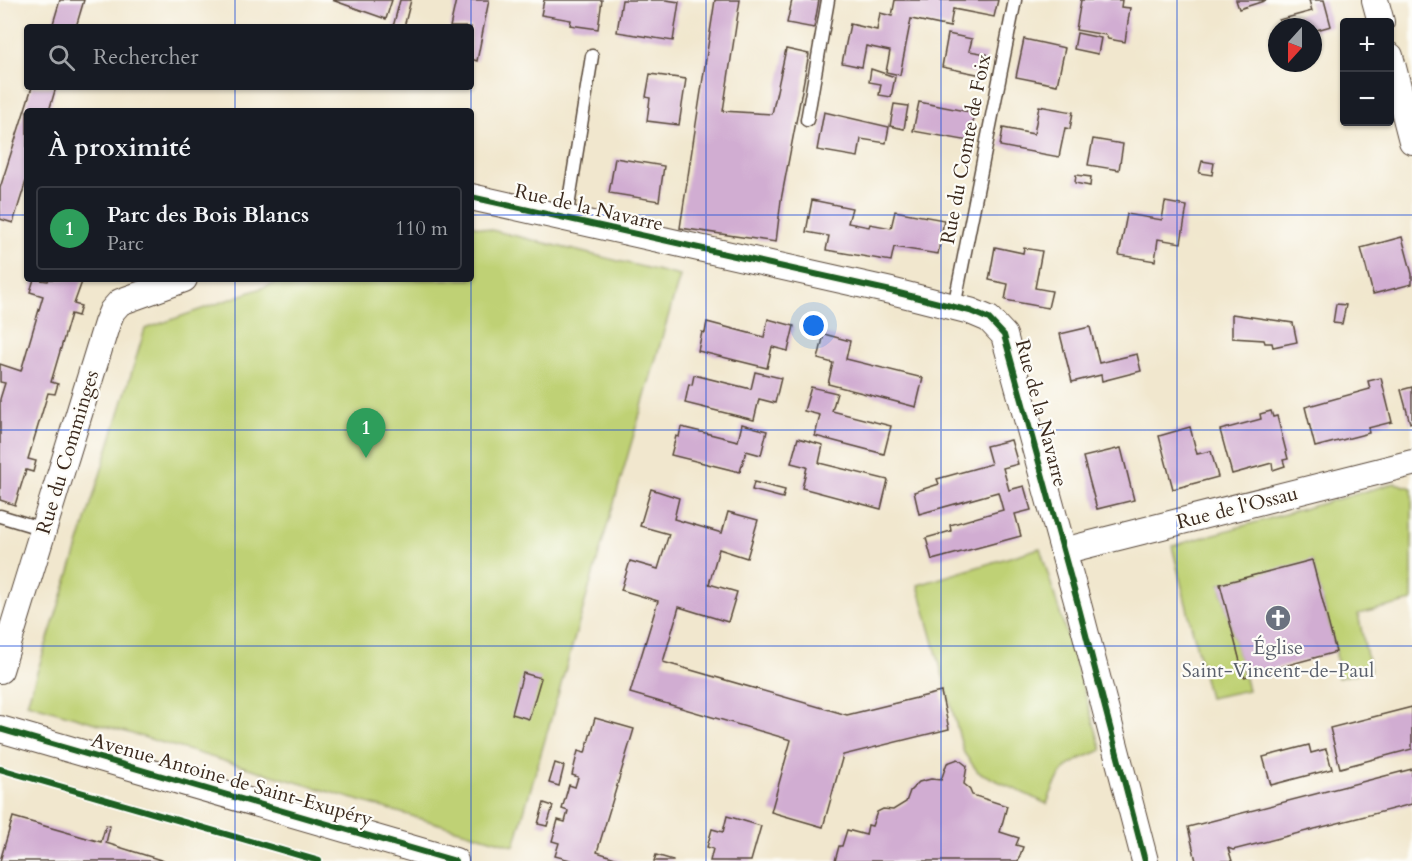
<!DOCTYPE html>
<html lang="fr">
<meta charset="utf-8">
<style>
body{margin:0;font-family:Cardo,serif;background:#242831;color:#f1f3f6}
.controls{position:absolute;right:18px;top:18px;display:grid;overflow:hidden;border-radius:6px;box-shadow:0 2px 4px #0004}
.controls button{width:54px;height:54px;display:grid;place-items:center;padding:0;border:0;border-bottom:2px solid #363941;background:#171b24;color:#f1f3f6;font:30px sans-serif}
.compass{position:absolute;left:1268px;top:18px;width:54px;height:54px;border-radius:50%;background:#171b24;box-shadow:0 2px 4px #0004;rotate:201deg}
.you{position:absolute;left:814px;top:326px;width:21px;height:21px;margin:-15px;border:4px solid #fff;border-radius:50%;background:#1a73e8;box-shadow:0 0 0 9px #1a73e833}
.badge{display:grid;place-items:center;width:39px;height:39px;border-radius:50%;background:#7c3aed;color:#fff;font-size:20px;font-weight:700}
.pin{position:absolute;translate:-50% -50px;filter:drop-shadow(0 2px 3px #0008)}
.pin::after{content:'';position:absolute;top:32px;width:21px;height:18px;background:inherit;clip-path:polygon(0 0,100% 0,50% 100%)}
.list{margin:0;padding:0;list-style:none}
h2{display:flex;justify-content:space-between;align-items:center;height:78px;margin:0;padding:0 24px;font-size:26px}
h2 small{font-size:20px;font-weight:400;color:#9ea1a6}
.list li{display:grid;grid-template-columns:39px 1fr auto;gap:18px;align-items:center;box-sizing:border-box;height:84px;margin:0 12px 12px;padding:0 12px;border:2px solid #363941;border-radius:6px}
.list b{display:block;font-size:22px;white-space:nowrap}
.list p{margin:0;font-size:20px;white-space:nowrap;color:#9ea1a6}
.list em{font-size:20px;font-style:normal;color:#9ea1a6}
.icon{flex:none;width:33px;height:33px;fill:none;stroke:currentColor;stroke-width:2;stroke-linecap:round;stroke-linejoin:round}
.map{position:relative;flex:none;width:1412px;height:861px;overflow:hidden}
.search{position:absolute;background:#171b24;box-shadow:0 2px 4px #0004;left:24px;top:24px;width:450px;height:66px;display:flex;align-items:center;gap:15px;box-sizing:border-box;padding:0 21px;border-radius:6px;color:#9ea1a6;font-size:22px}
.panel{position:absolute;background:#171b24;box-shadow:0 2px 4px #0004;left:24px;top:108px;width:450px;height:174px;border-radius:6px}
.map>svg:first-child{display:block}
</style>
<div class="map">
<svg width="1412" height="861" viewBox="0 0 1412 861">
<rect width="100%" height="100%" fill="#fdfcf7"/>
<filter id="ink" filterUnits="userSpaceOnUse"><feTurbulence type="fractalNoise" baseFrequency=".0167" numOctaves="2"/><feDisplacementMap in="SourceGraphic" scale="12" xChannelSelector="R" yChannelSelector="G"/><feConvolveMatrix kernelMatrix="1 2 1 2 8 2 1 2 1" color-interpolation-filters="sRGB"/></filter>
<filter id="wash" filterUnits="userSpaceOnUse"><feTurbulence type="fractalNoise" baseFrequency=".008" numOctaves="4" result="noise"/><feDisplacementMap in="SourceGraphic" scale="24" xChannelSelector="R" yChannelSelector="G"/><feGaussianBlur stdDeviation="1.35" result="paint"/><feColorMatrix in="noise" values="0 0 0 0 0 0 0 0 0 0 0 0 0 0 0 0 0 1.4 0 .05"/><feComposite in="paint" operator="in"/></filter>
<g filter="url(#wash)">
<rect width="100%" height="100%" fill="#f1e7ce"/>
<g fill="#bfd174" stroke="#7d7e49" stroke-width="1.5">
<path d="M471,225L680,276L514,846L27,703L75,556L145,329L287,279H471Z"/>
<path d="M1395,483L1412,488V601L1358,614L1370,670L1338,678L1336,652L1312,561L1220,584L1248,690L1209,698L1172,546Z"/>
<path d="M1040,548L1102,750C1067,764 1060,767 1047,804L978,772L964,753L918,585Z"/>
</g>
<g id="blocks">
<g fill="#d1add2">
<path d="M60,0H84L76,27H52Z"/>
<path d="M332,0H392L386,19Z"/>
<path d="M400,0H411L404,27H393Z"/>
<path d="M456,0H489L477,61L471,59V27H450Z"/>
<path d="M544,0H602L598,29L570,25L571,20L541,15Z"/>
<path d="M622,0H666L679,2L673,41L617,32Z"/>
<path d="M715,0H740L723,111L772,114L786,49L809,54L781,200L776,242L680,228Z"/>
<path d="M792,0H819L814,28L787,23Z"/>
<path d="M895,0H998L994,17L953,9L950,27L911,19L900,75L886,72L890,51L866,46L862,67L842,63L850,24L877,30L880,13L892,16Z"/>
<path d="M1081,0H1122L1121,7L1130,8L1125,42L1108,39L1106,35L1076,30Z"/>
<path d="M1236,0H1267L1239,9Z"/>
<path d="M1309,0H1324L1331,26L1313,31V27H1281L1279,20L1312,11Z"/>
<path d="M1077,33L1101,38L1098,54L1074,49Z"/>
<path d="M948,34L972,39L969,51L987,54L982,75L942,67Z"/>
<path d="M1024,39L1065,48L1057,85L1016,77Z"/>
<path d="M871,69L895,77L891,97L879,95L881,84L869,82Z"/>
<path d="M650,74L686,79L679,125L647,121L650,98L646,97Z"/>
<path d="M32,87H56L49,111H27V178L13,223L0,219V188Z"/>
<path d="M919,102L975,113L969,141L913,131Z"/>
<path d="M894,104L908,106L904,129L890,126Z"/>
<path d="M1039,106L1073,112L1070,129L1065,128L1059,157L1000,146L1003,128L1034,134Z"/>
<path d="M824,112L889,127L886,143L861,139L858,157L817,150Z"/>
<path d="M1093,139L1123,144L1119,170L1088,165Z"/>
<path d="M615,158L664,166L659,201L609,193Z"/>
<path d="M1202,161L1214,163L1212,175L1199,173Z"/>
<path d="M1076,175L1091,177L1090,186L1075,183Z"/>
<path d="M812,200L852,208L848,223L869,227L870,224L891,228L895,211L944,220L938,254L894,247L891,261L826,250L829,236L806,232Z"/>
<path d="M1165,202L1187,206L1181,243L1158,239L1155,261L1119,255L1127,214L1162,220Z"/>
<path d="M1402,237L1412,274V284L1373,294L1361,248Z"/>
<path d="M995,247L1023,253L1024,248L1042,251L1035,288L1052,291L1048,308L1005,300L1008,284L989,280Z"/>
<path d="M34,279L48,281L49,279H83L74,304L81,306L78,316L71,314L51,382L58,384L55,394L48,393L28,459L36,461L33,472L26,470L15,505L0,500V399L5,383L0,382V364L21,371L43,296L30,292Z"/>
<path d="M1336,304L1346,305L1342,324L1333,323Z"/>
<path d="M1232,314L1293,323L1297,342L1273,347L1272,343H1265L1264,340L1232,338Z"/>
<path d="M768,319L794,326L788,351L772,347L767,368L698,351L702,332L705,333L707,322L764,337Z"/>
<path d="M1090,327L1099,363L1137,354L1141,371L1102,381L1101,375L1072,382L1060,334Z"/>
<path d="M824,334L850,341L846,359L923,378L916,407L828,384L833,363L818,359Z"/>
<path d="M755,372L781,378L775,403L759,399L754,420L685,403L689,384L692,385L694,375L751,389Z"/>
<path d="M1381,378L1392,422L1368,428L1369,433L1315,447L1305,407L1370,389L1368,381Z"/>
<path d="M811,387L837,393L832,411L891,426L884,454L815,436L820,415L804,411Z"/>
<path d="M1412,387V422L1410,423L1401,390Z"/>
<path d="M1271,411L1273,417L1277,416L1288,459L1283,460L1285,466L1273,470L1272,463L1232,474L1220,430L1261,419L1260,414Z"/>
<path d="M742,424L767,431L761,455L746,451L740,472L671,455L676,436L679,437L681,427L738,441Z"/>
<path d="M1190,427L1197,454L1211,451L1218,477L1173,489L1159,436Z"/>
<path d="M798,438L823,445L819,463L888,480L881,509L802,488L807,467L791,463Z"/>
<path d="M1011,440L1018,464L1003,468L1009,490L1024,486L1031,510L1015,514L1021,536L932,560L926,538L951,531L950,525L1003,510L998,492L919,514L914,492L939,484L937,479L991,464L986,446Z"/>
<path d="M1121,448L1134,500L1097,509L1083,457Z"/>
<path d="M754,482L785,490L783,498L752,490Z"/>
<path d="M651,489L679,498L674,519L722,533L728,512L758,520L747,558L719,549L709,584L737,592L728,622L679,607L663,662L847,715L941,692L949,729L843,755L823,827L771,812L791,740L630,693L658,601L621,590L630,561L658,569L669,534L640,526Z"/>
<path d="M1312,560L1336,652L1244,677L1220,584Z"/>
<path d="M523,673L541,678L529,719L512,714Z"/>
<path d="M1412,707V749L1340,768L1330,728Z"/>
<path d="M595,718L634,729L597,852L624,861H574L555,856L559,843L552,841L558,820L565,822L568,811L562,809L569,785L575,787L578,777L572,775L578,751L585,753Z"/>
<path d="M1309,745L1311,753L1326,749L1332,769L1271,785L1263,757Z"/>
<path d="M958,759L967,766L964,784L969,788L972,795L1007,806L1000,832L1019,838L1016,845L1023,847L1018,861H835L839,846H842L847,830L866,835L868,825L872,826L877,812L883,809L893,810L906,802L910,791L919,782L931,779L941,780L947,763Z"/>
<path d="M555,763L564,766L559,786L549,783Z"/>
<path d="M1412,769V804L1233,850L1228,848L1232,861H1196L1188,827Z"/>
<path d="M544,803L553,806L547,826L538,824Z"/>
<path d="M727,816L761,826L751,861H710L713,849L707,847L712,829L723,832Z"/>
<path d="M13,817L101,842L106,825L110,826L106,843L164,861H0Z"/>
<path d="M656,855L673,860V861H654Z"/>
</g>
</g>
</g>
<g filter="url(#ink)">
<use href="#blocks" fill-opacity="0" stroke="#564638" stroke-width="1.5"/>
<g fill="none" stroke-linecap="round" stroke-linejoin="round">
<g stroke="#564638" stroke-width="15">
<g id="service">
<path d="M807,120L828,0"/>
<path d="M566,219L592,56"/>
<path d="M954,307L1015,0"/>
<path d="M0,516L43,529"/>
</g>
</g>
<g stroke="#564638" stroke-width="28">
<g id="minor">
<path d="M1375,0L1381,22"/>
<path d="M1390,56L1412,141"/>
<path d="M471,197L891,291L970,311L989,319L1004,335L1079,608L1145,861"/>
<path d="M1063,551L1412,463"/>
<path d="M0,670L107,323L112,311L120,302L184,279"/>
<path d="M0,729L455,861"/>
</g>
</g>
<use href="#service" stroke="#fff" stroke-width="12"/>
<use href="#minor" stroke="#fff" stroke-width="26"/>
<g stroke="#fdfcf7" stroke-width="10">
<g id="cycleway">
<path d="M471,197L891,291L970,311L989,319L1004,335L1079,608L1145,861"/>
<path d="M0,729L455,861"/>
<path d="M0,769L319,861"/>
</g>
</g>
<use href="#cycleway" stroke="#1b5e20" stroke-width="6"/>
</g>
</g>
<path fill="none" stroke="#1d4ed8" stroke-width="1.5" stroke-opacity="0.55" d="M235,0V27M471,0V27M706,0V861M941,0V861M1177,0V861M235,87V111M471,87V111M0,215H27M471,215H1412M235,279V861M471,279V861M0,430H1412M0,646H1412"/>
<defs>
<g id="church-disc" transform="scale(1.35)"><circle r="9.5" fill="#6b7280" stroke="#fdfcf7"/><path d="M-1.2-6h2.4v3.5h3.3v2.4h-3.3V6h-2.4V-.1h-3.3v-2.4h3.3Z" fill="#fff"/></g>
</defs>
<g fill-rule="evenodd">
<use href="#church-disc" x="1278" y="618"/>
</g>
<g text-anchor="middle" stroke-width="4.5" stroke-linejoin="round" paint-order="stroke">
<g font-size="20" fill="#3b2a1e" stroke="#fdfcf7">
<text transform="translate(965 149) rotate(-79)" y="7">Rue du Comte de Foix</text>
<text transform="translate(589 207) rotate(13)" y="7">Rue de la Navarre</text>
<text transform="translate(1042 413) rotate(75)" y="7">Rue de la Navarre</text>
<text transform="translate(67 452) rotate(-73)" y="7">Rue du Comminges</text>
<text transform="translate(1237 507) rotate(-14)" y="7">Rue de l'Ossau</text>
<text transform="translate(232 779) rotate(16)" y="7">Avenue Antoine de Saint-Exupéry</text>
</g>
<g font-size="20" fill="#5b616d" stroke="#fdfcf7">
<text x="1278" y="654">Église<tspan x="1278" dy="23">Saint-Vincent-de-Paul</tspan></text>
</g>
</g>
</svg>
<div class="controls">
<button>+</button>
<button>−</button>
</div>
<svg class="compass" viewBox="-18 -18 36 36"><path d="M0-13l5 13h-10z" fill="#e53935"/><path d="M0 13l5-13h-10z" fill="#9ea1a6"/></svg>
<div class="you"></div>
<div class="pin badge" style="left:366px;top:458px;background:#2e9e5b">1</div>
<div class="search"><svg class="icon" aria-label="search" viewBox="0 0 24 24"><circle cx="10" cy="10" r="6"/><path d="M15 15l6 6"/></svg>Rechercher</div>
<section class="panel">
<h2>À proximité<small></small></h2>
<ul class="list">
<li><span class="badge" style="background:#2e9e5b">1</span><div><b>Parc des Bois Blancs</b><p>Parc</p></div><em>110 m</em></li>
</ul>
</section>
</div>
